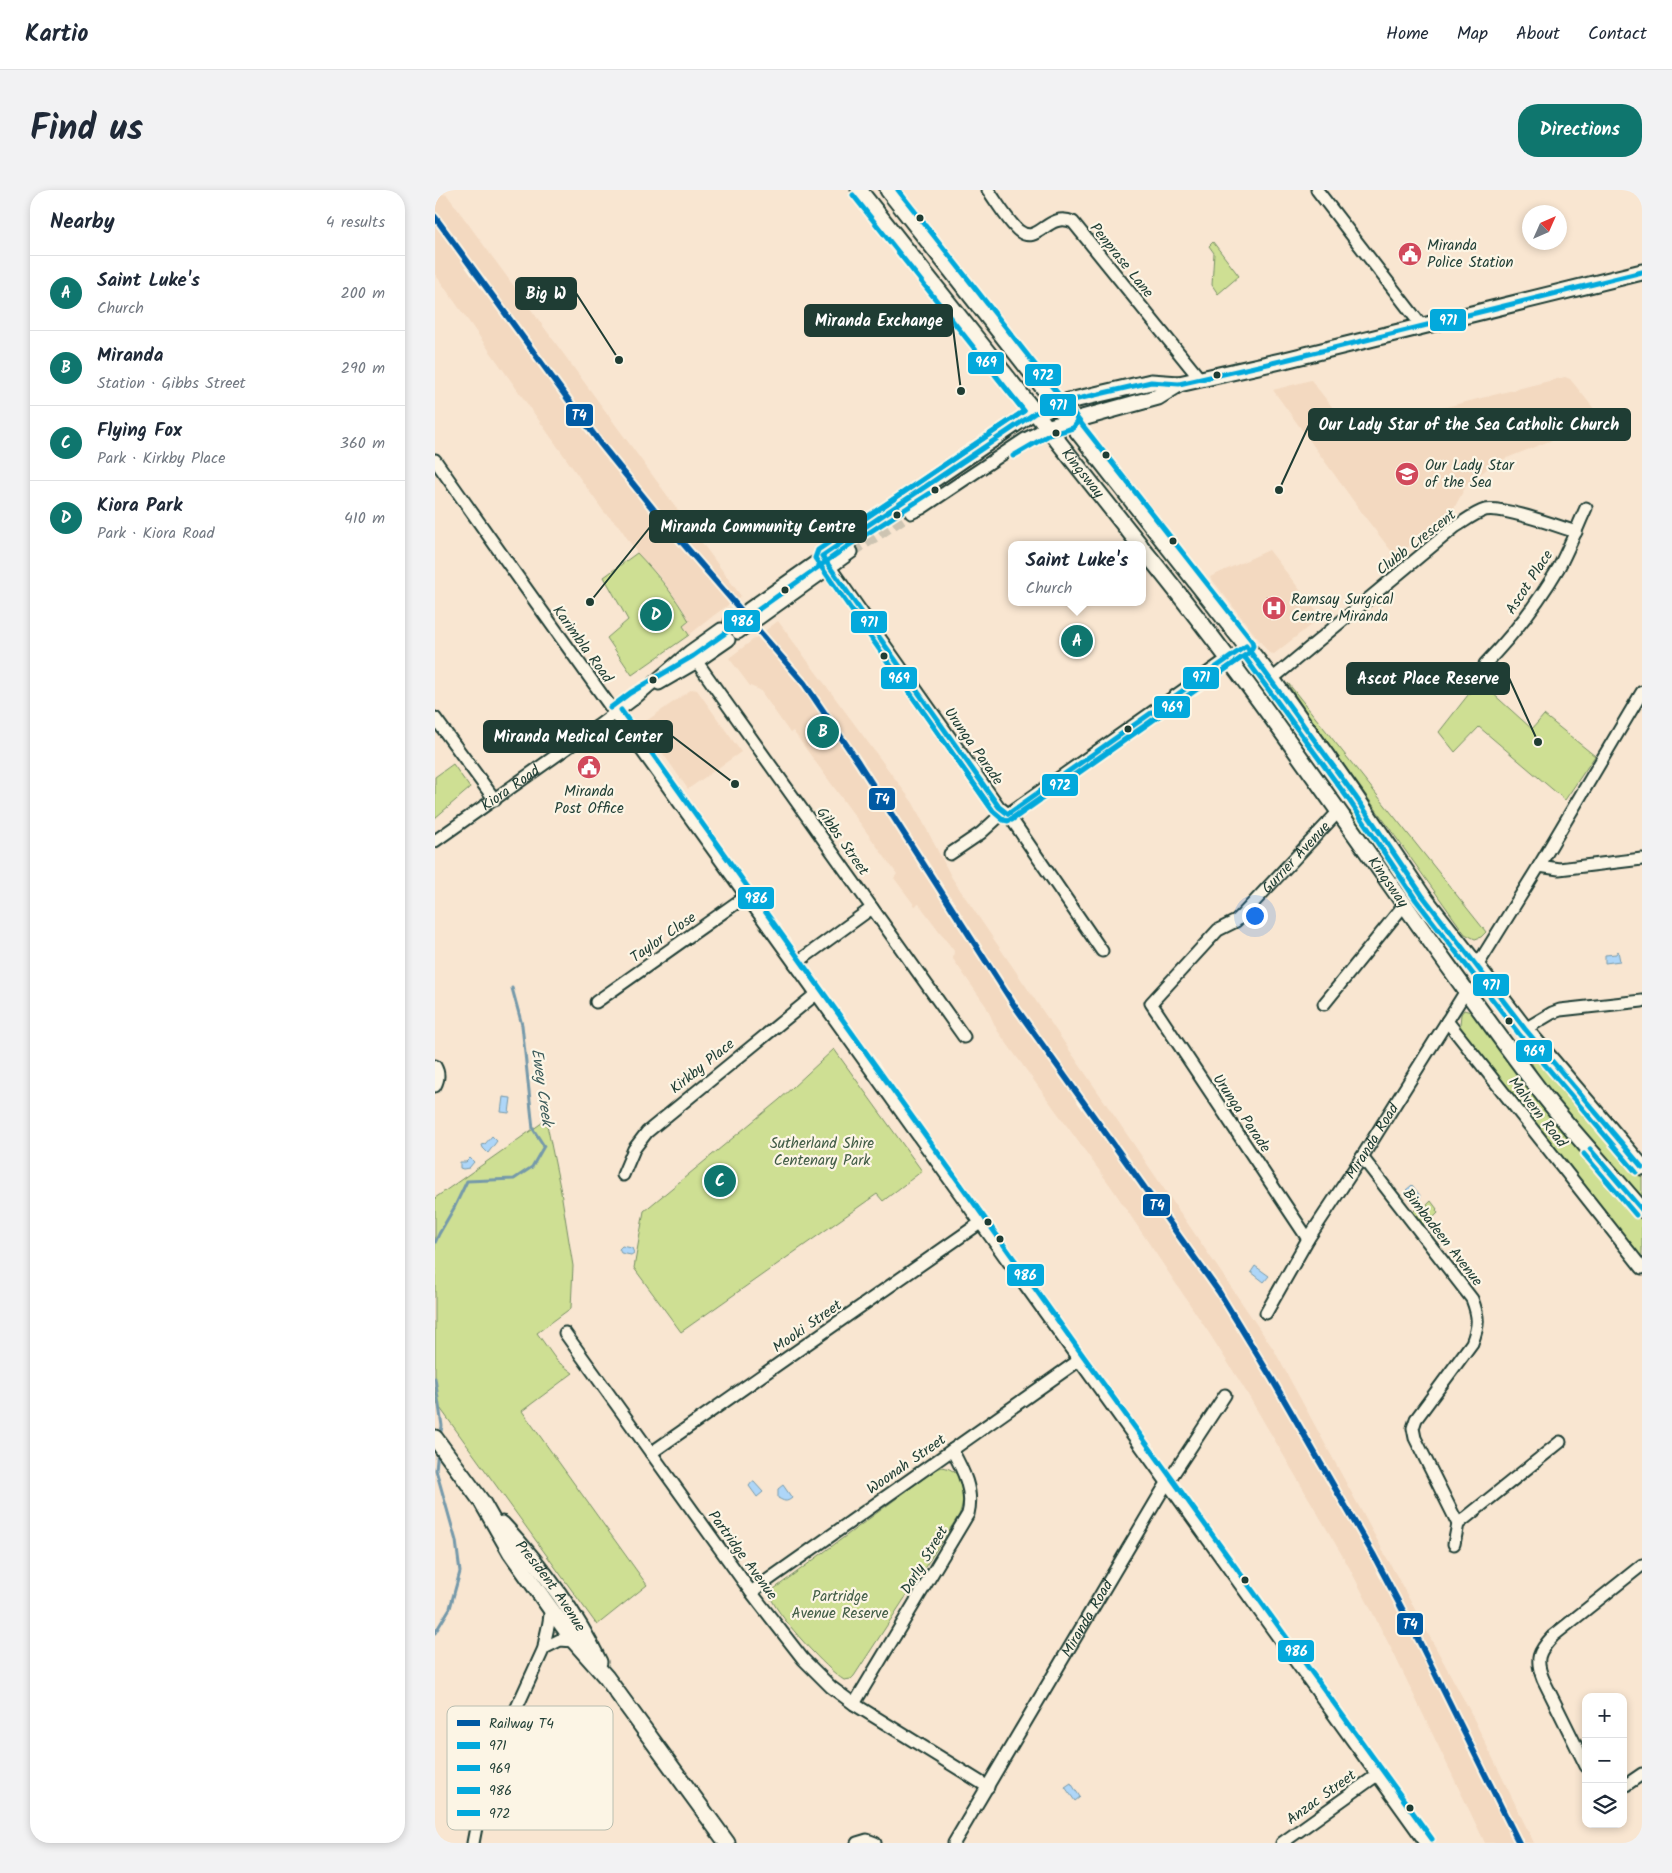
<!DOCTYPE html>
<meta charset="utf-8">
<style>
body{margin:0;font-family:Kalam,sans-serif;background:#f2f2f3;color:#1f2937}
.controls{position:absolute;right:15px;bottom:15px;display:grid;overflow:hidden;border-radius:10px;box-shadow:0 2px 8px #0003}
.controls button{width:45px;height:45px;display:grid;place-items:center;padding:0;border:0;border-bottom:1px solid #e0e1e3;background:#fff;color:#1f2937;font:25px sans-serif}
.compass{position:absolute;left:1087px;top:15px;width:45px;height:45px;border-radius:50%;background:#fff;box-shadow:0 2px 8px #0003;rotate:45deg}
.you{position:absolute;left:819px;top:725px;width:18px;height:18px;margin:-12px;border:4px solid #fff;border-radius:50%;background:#1a73e8;box-shadow:0 0 0 8px #1a73e833}
.badge{display:grid;place-items:center;width:32px;height:32px;border-radius:50%;background:#0f766e;color:#fff;font-size:16px;font-weight:700}
.pin{position:absolute;translate:-50% -50%;border:2px solid #fff;box-shadow:0 1px 5px #0006}
.popup{position:absolute;left:573px;top:351px;width:138px;height:65px;box-sizing:border-box;display:grid;place-content:center;border-radius:10px;background:#fff;filter:drop-shadow(0 1px 4px #0005);font-size:16px;white-space:nowrap;color:#747a83}
.popup b{font-size:19px;color:#1f2937}
.popup::after{content:'';position:absolute;left:50%;top:100%;margin-left:-10px;border:10px solid transparent;border-top-color:#fff}
.list{margin:0;padding:0;list-style:none}
h2{display:flex;justify-content:space-between;align-items:center;height:65px;margin:0;padding:0 20px;font-size:21px}
h2 small{font-size:16px;font-weight:400;color:#747a83}
.list li{display:grid;grid-template-columns:32px 1fr auto;gap:15px;align-items:center;box-sizing:border-box;height:75px;padding:0 20px;border-top:1px solid #e0e1e3}
.list b{display:block;font-size:19px;white-space:nowrap}
.list p{margin:0;font-size:16px;white-space:nowrap;color:#747a83}
.list em{font-size:16px;font-style:normal;color:#747a83}
.icon{flex:none;width:28px;height:28px;fill:none;stroke:currentColor;stroke-width:2;stroke-linecap:round;stroke-linejoin:round}
.map{position:relative;flex:none;width:1207px;height:1653px;overflow:hidden;border-radius:20px}
header{display:flex;align-items:center;gap:30px;box-sizing:border-box;height:70px;padding:0 25px;background:#fff;border-bottom:1px solid #e0e1e3}
header strong{font-size:24px}
nav{display:flex;gap:28px;margin-inline-start:auto;font-size:18px}
.intro{display:flex;align-items:center;justify-content:space-between;box-sizing:border-box;height:120px;padding:0 30px}
h1{margin:0;font-size:35px}
.button{padding:12px 22px;border-radius:20px;background:#0f766e;color:#fff;font-size:18px;font-weight:700}
main{display:flex;gap:30px;padding:0 30px}
aside{flex:1;background:#fff;border-radius:20px;box-shadow:0 2px 8px #0003}
.map>svg:first-child{display:block}
</style>
<header>
<strong>Kartio</strong>
<nav><a>Home</a><a>Map</a><a>About</a><a>Contact</a></nav>
</header>
<div class="intro"><h1>Find us</h1><a class="button">Directions</a></div>
<main>
<aside>
<h2>Nearby<small>4 results</small></h2>
<ul class="list">
<li><span class="badge">A</span><div><b>Saint Luke's</b><p>Church</p></div><em>200 m</em></li>
<li><span class="badge">B</span><div><b>Miranda</b><p>Station · Gibbs Street</p></div><em>290 m</em></li>
<li><span class="badge">C</span><div><b>Flying Fox</b><p>Park · Kirkby Place</p></div><em>360 m</em></li>
<li><span class="badge">D</span><div><b>Kiora Park</b><p>Park · Kiora Road</p></div><em>410 m</em></li>
</ul>
</aside>
<div class="map">
<svg width="1207" height="1653" viewBox="0 0 1207 1653">
<rect width="100%" height="100%" fill="#f9e6d1"/>
<filter id="ink" filterUnits="userSpaceOnUse"><feTurbulence type="fractalNoise" baseFrequency=".02" numOctaves="2"/><feDisplacementMap in="SourceGraphic" scale="10" xChannelSelector="R" yChannelSelector="G"/><feConvolveMatrix kernelMatrix="1 2 1 2 8 2 1 2 1" color-interpolation-filters="sRGB"/></filter>
<g filter="url(#ink)">
<g fill="#f3d9c0">
<path d="M8,4L12,5L306,406L278,426L254,445L248,436L254,431L248,419L224,386L202,363L184,336L169,322L0,84V10Z"/>
<path d="M1130,187L1135,189L1168,230L1059,273L1031,296L1018,320L961,367L933,331L838,200L876,190L916,241Z"/>
<path d="M834,360L886,427L839,464L834,463L775,387Z"/>
<path d="M343,431L478,613L517,688L839,1160L1034,1519L1099,1653H1050L960,1466L914,1377L809,1198L774,1143L677,998L562,840L551,816L518,769L519,761L484,714L480,716L459,688L462,684L358,541L355,543L325,500L315,496L294,468Z"/>
<path d="M257,499L262,500L306,562L253,599L207,534Z"/>
</g>
<g fill="#cedf93" stroke="#768e64">
<path d="M778,52L804,86L783,104L777,95L779,63L774,56Z"/>
<path d="M202,363C222,384 240,406 254,431L248,436L254,445L197,485L172,448L193,430L169,387Z"/>
<path d="M813,474C832,491 845,512 856,535L853,536L811,476Z"/>
<path d="M1044,491L1097,539L1109,525L1160,566L1130,610L1044,537L1020,562L1004,542Z"/>
<path d="M853,493L1051,742L1046,747L1040,749L1030,744L870,520L856,499Z"/>
<path d="M18,574L35,598L0,628V587Z"/>
<path d="M917,621C942,645 959,676 976,706L974,708L914,622Z"/>
<path d="M1029,820L1050,826L1126,924L1096,872L1109,861L1207,977V1078L1024,846L1026,824Z"/>
<path d="M399,859L487,981L448,1011L442,1004L246,1142L199,1078L209,1021L344,910Z"/>
<path d="M111,930L126,1002L138,1076L136,1118L102,1143L122,1171L138,1183L87,1221L212,1395L162,1435L0,1211V1008Z"/>
<path d="M996,1011L1002,1019L1001,1020L1003,1023L994,1032L986,1021Z"/>
<path d="M982,1018L993,1032L989,1035L978,1022Z"/>
<path d="M507,1277C531,1280 531,1308 524,1325L419,1486L416,1489L409,1490C392,1480 345,1428 337,1410C335,1406 336,1403 339,1399L500,1280Z"/>
</g>
<g fill="#aed6f8" stroke="#7599aa">
<path d="M1183,761L1185,771L1170,773V765L1181,764Z"/>
<path d="M68,907L76,908L74,923L66,922Z"/>
<path d="M57,946L62,951L53,963L48,958L47,955L50,954Z"/>
<path d="M35,968L39,972L34,978L28,979L25,978V972H31Z"/>
<path d="M977,995L986,1007L980,1011L971,1000Z"/>
<path d="M187,1056L197,1058L199,1063L196,1065L186,1063L184,1059Z"/>
<path d="M820,1076L834,1086L829,1092L816,1082Z"/>
<path d="M317,1292H319L328,1302L322,1307L314,1296Z"/>
<path d="M348,1295L357,1308C351,1313 349,1311 343,1308V1299Z"/>
<path d="M636,1593L645,1607L640,1611L630,1597Z"/>
</g>
<g fill="none" stroke-linecap="round" stroke-linejoin="round">
<g stroke="#7599aa" stroke-width="3">
<path d="M0,1053L4,1044L19,1018L32,991L79,989L97,977L109,956L98,939L87,835L77,798"/>
<path d="M0,1188L7,1236L5,1247"/>
<path d="M0,1443L15,1418L25,1382L21,1351L1,1280L3,1260"/>
</g>
<g stroke="#cdc4b2" stroke-width="11" stroke-dasharray="11 5.5" stroke-linecap="butt">
<path d="M410,351L469,312"/>
<path d="M417,362L476,323"/>
</g>
<g stroke="#1f3d34" stroke-width="15">
<g id="minor">
<path d="M553,0C561,11 574,33 584,41C604,56 612,21 638,32L765,189"/>
<path d="M882,0L986,135"/>
<path d="M0,270C118,438 238,604 358,771C569,1065 779,1360 991,1653"/>
<path d="M469,312L600,223"/>
<path d="M476,323L487,318L590,249L611,238"/>
<path d="M387,366L564,617L573,624L667,761"/>
<path d="M313,419L410,351"/>
<path d="M322,430L417,362"/>
<path d="M295,432L305,425"/>
<path d="M303,443L314,435"/>
<path d="M262,472L529,847"/>
<path d="M1050,474C1078,445 1103,413 1124,377C1134,358 1142,338 1151,318"/>
<path d="M837,489L1020,337C1030,331 1040,323 1050,320C1068,316 1122,336 1141,342"/>
<path d="M224,494L262,472L294,450"/>
<path d="M0,528L60,610"/>
<path d="M573,624L794,468"/>
<path id="s1" d="M0,651L163,536L199,509L255,461L286,439"/>
<path d="M515,664L546,643L569,622"/>
<path d="M1104,676L1124,679L1207,669"/>
<path d="M360,774L437,718"/>
<path d="M1042,776L1104,676L1207,502"/>
<path d="M161,812L311,706"/>
<path d="M889,814L969,715"/>
<path d="M1012,831L1207,1078"/>
<path d="M1090,839L1117,823L1125,820L1207,811"/>
<path d="M0,876C4,883 4,888 0,896"/>
<path d="M927,967L1037,1109C1044,1127 1044,1135 1037,1153L981,1229L978,1238L980,1248L1023,1334"/>
<path d="M188,985L199,959L212,942L381,804"/>
<path id="s2" d="M873,1049L716,813L783,740L801,731L806,726L904,621"/>
<path id="s3" d="M831,1123L873,1049L927,967L1031,801"/>
<path d="M130,1143L316,1402L368,1469L396,1497L419,1514L553,1597"/>
<path d="M216,1263L545,1033"/>
<path d="M1019,1354L1023,1334L1125,1252"/>
<path d="M316,1402L643,1171"/>
<path d="M109,1458L125,1450L139,1451"/>
<path d="M419,1514L533,1324C539,1301 528,1280 517,1260"/>
<path d="M1151,1576L1108,1489C1100,1469 1103,1462 1118,1446L1207,1375"/>
<path d="M1188,1597L1207,1584"/>
<path d="M38,1653L51,1585L109,1458C110,1444 116,1433 115,1418"/>
<path d="M422,1653L432,1650L440,1653"/>
<path id="s4" d="M519,1653L727,1301L790,1205"/>
<path d="M847,1653L942,1585"/>
</g>
</g>
<g stroke="#1f3d34" stroke-width="19">
<g id="major">
<path id="s5" d="M424,0L705,355"/>
<path d="M453,0L837,489L920,606L987,705L1042,776L1090,839L1207,977"/>
<path d="M600,223L634,211L716,192L744,194L850,170L1207,82"/>
<path d="M611,238L723,207L744,194"/>
<path id="s6" d="M707,358C850,533 971,726 1109,906C1140,945 1175,982 1207,1020"/>
<path d="M0,1248L47,1312L76,1363L115,1418L139,1451L171,1487L292,1653"/>
<path id="s7" d="M67,1334C105,1375 140,1422 164,1472"/>
</g>
</g>
<use href="#minor" stroke="#fcf5e5" stroke-width="11"/>
<use href="#major" stroke="#fcf5e5" stroke-width="15"/>
<g stroke="#fcf5e5" stroke-width="9">
<g id="bus-1">
<path d="M573,624L564,617L387,366L600,223L634,211L716,192L744,194L850,170L1207,82"/>
<path d="M573,624L811,456L920,606L987,705L1090,839L1207,977"/>
<path d="M1155,959L1207,1020"/>
</g>
</g>
<g stroke="#fcf5e5" stroke-width="9">
<g id="bus-2">
<path d="M418,5L589,221L383,360L380,368L558,621L568,630"/>
<path d="M578,266L614,245L638,238L642,233L641,226L598,173"/>
<path d="M577,630L809,466L914,610L981,710L1084,844L1201,982"/>
<path d="M1149,964L1201,1025"/>
</g>
</g>
<g stroke="#fcf5e5" stroke-width="9">
<g id="bus-3">
<path d="M175,518L195,503L258,466L413,356L500,300"/>
<path d="M186,520L649,1167L997,1649"/>
</g>
</g>
<g stroke="#fcf5e5" stroke-width="9">
<g id="bus-4">
<path d="M416,338L589,221L561,186"/>
<path d="M448,465L558,621L569,630L573,631L815,462L818,456L817,451L463,0"/>
</g>
</g>
<use href="#bus-1" stroke="#03a9dc" stroke-width="5"/>
<use href="#bus-2" stroke="#03a9dc" stroke-width="5"/>
<use href="#bus-3" stroke="#03a9dc" stroke-width="5"/>
<use href="#bus-4" stroke="#03a9dc" stroke-width="5"/>
<g stroke="#fcf5e5" stroke-width="10">
<path id="rail-1" d="M0,27L165,253L219,320L369,493L423,572L579,815L784,1102L837,1189L938,1364L984,1451L1084,1653"/>
</g>
<use href="#rail-1" stroke="#005aa3" stroke-width="6"/>
</g>
</g>
<defs>
<g id="civic-disc" transform="scale(1.25)"><circle r="9.5" fill="#d1495b" stroke="#fcf5e5"/><path d="M-.6-6.5H3V-4.5H.6V-3L4-1V1h2V6H-6V1h2V-1L-.6-3ZM-1.2 2.5V6h2.4V2.5Z" fill="#fff"/></g>
<g id="school-disc" transform="scale(1.25)"><circle r="9.5" fill="#d1495b" stroke="#fcf5e5"/><path d="M0-5L7-2L0 1L-7-2ZM-4 1L0 2.5L4 1V4Q0 6-4 4Z" fill="#fff"/></g>
<g id="hospital-disc" transform="scale(1.25)"><circle r="9.5" fill="#d1495b" stroke="#fcf5e5"/><path d="M-5-5h3v3.5h4V-5h3V5h-3V1.5h-4V5h-3Z" fill="#fff"/></g>
</defs>
<g fill-rule="evenodd">
<use href="#civic-disc" x="975" y="64"/>
<use href="#school-disc" x="972" y="284"/>
<use href="#hospital-disc" x="839" y="418"/>
<use href="#civic-disc" x="154" y="577"/>
</g>
<g fill="#1f3d34" stroke="#fcf5e5" stroke-width="2">
<circle cx="485" cy="28" r="4.5"/>
<circle cx="782" cy="185" r="4.5"/>
<circle cx="621" cy="243" r="4.5"/>
<circle cx="671" cy="265" r="4.5"/>
<circle cx="500" cy="300" r="4.5"/>
<circle cx="462" cy="325" r="4.5"/>
<circle cx="738" cy="351" r="4.5"/>
<circle cx="350" cy="400" r="4.5"/>
<circle cx="449" cy="466" r="4.5"/>
<circle cx="218" cy="490" r="4.5"/>
<circle cx="693" cy="539" r="4.5"/>
<circle cx="1074" cy="831" r="4.5"/>
<circle cx="553" cy="1032" r="4.5"/>
<circle cx="565" cy="1049" r="4.5"/>
<circle cx="810" cy="1390" r="4.5"/>
<circle cx="975" cy="1618" r="4.5"/>
</g>
<g text-anchor="middle" stroke-width="4.5" stroke-linejoin="round" paint-order="stroke">
<g font-size="15" fill="#1f3d34" stroke="#fcf5e5" text-anchor="start">
<text x="992" y="60">Miranda<tspan x="992" dy="17">Police Station</tspan></text>
<text x="990" y="280">Our Lady Star<tspan x="990" dy="17">of the Sea</tspan></text>
<text x="856" y="414">Ramsay Surgical<tspan x="856" dy="17">Centre Miranda</tspan></text>
<text x="154" y="606" text-anchor="middle">Miranda<tspan x="154" dy="17">Post Office</tspan></text>
</g>
<g font-size="15" fill="#1f3d34" stroke="#fcf5e5">
<text transform="translate(687 70) rotate(51)" y="5">Penprase Lane</text>
<text dy="5" stroke="none"><textPath href="#s5" startOffset="361">Kingsway</textPath></text>
<text transform="translate(981 352) rotate(-38)" y="5">Clubb Crescent</text>
<text transform="translate(1094 392) rotate(-57)" y="5">Ascot Place</text>
<text transform="translate(148 454) rotate(54)" y="5">Karimbla Road</text>
<text transform="translate(539 556) rotate(55)" y="5">Urunga Parade</text>
<text dy="5" stroke="none"><textPath href="#s1" startOffset="92">Kiora Road</textPath></text>
<text transform="translate(408 651) rotate(55)" y="5">Gibbs Street</text>
<text dy="5" stroke="none"><textPath href="#s2" startOffset="490">Gurrier Avenue</textPath></text>
<text dy="5" stroke="none"><textPath href="#s6" startOffset="415">Kingsway</textPath></text>
<text transform="translate(228 747) rotate(-35)" y="5">Taylor Close</text>
<text transform="translate(267 876) rotate(-39)" y="5">Kirkby Place</text>
<text transform="translate(1103 922) rotate(52)" y="5">Malvern Road</text>
<text transform="translate(807 923) rotate(56)" y="5">Urunga Parade</text>
<text dy="5" stroke="none"><textPath href="#s3" startOffset="202">Miranda Road</textPath></text>
<text transform="translate(1008 1047) rotate(52)" y="5">Bimbadeen Avenue</text>
<text transform="translate(372 1136) rotate(-35)" y="5">Mooki Street</text>
<text transform="translate(471 1274) rotate(-35)" y="5">Woonah Street</text>
<text transform="translate(308 1365) rotate(54)" y="5">Partridge Avenue</text>
<text transform="translate(489 1370) rotate(-59)" y="5">Darly Street</text>
<text dy="5" stroke="none"><textPath href="#s7" startOffset="79">President Avenue</textPath></text>
<text dy="5" stroke="none"><textPath href="#s4" startOffset="261">Miranda Road</textPath></text>
<text transform="translate(886 1607) rotate(-36)" y="5">Anzac Street</text>
</g>
<g font-size="15" fill="#425d47" stroke="#fcf5e5">
<text x="387" y="958">Sutherland Shire<tspan x="387" dy="17">Centenary Park</tspan></text>
<text x="405" y="1411">Partridge<tspan x="405" dy="17">Avenue Reserve</tspan></text>
</g>
<g font-size="16" font-style="italic" fill="#3c5c5b" stroke="#fcf5e5">
<text transform="translate(108 897) rotate(82)" y="6">Ewey Creek</text>
</g>
</g>
<rect x="12" y="1516" width="166" height="124" rx="8" fill="#fcf5e5" stroke="#babeb0" stroke-width="1"/>
<rect x="22" y="1530" width="23" height="6" fill="#005aa3"/>
<rect x="22" y="1552" width="23" height="7" fill="#03a9dc"/>
<rect x="22" y="1575" width="23" height="6" fill="#03a9dc"/>
<rect x="22" y="1597" width="23" height="7" fill="#03a9dc"/>
<rect x="22" y="1620" width="23" height="6" fill="#03a9dc"/>
<g font-size="14" fill="#1f3d34">
<text x="54" y="1538">Railway T4</text>
<text x="54" y="1560">971</text>
<text x="54" y="1583">969</text>
<text x="54" y="1605">986</text>
<text x="54" y="1628">972</text>
</g>
<path fill="none" stroke="#1f3d34" stroke-width="2" d="M184 170L141 103M526 201L517 130M844 300L874 235M155 412L215 337M1103 552L1074 488M300 594L237 546"/>
<g fill="#1f3d34" stroke="#fcf5e5" stroke-width="2">
<circle cx="184" cy="170" r="5"/>
<circle cx="526" cy="201" r="5"/>
<circle cx="844" cy="300" r="5"/>
<circle cx="155" cy="412" r="5"/>
<circle cx="1103" cy="552" r="5"/>
<circle cx="300" cy="594" r="5"/>
</g>
<g fill="#1f3d34" stroke="#1f3d34" stroke-width="2">
<rect x="81" y="88" width="60" height="31" rx="5"/>
<rect x="370" y="115" width="147" height="31" rx="5"/>
<rect x="874" y="219" width="321" height="31" rx="5"/>
<rect x="215" y="321" width="216" height="31" rx="5"/>
<rect x="912" y="473" width="162" height="31" rx="5"/>
<rect x="49" y="531" width="188" height="31" rx="5"/>
</g>
<g font-size="16" text-anchor="middle" font-weight="bold" fill="#fff">
<text x="111" y="109">Big W</text>
<text x="444" y="136">Miranda Exchange</text>
<text x="1034" y="240">Our Lady Star of the Sea Catholic Church</text>
<text x="323" y="342">Miranda Community Centre</text>
<text x="993" y="494">Ascot Place Reserve</text>
<text x="143" y="552">Miranda Medical Center</text>
</g>
<g stroke="#fcf5e5" stroke-width="2">
<rect x="994" y="118" width="38" height="24" rx="5" fill="#03a9dc"/>
<rect x="532" y="161" width="38" height="24" rx="5" fill="#03a9dc"/>
<rect x="589" y="173" width="38" height="24" rx="5" fill="#03a9dc"/>
<rect x="604" y="203" width="38" height="24" rx="5" fill="#03a9dc"/>
<rect x="130" y="213" width="29" height="24" rx="5" fill="#005aa3"/>
<rect x="288" y="419" width="38" height="24" rx="5" fill="#03a9dc"/>
<rect x="415" y="420" width="38" height="24" rx="5" fill="#03a9dc"/>
<rect x="747" y="476" width="38" height="24" rx="5" fill="#03a9dc"/>
<rect x="445" y="476" width="38" height="24" rx="5" fill="#03a9dc"/>
<rect x="718" y="505" width="38" height="24" rx="5" fill="#03a9dc"/>
<rect x="606" y="583" width="38" height="24" rx="5" fill="#03a9dc"/>
<rect x="433" y="597" width="28" height="24" rx="5" fill="#005aa3"/>
<rect x="302" y="696" width="38" height="24" rx="5" fill="#03a9dc"/>
<rect x="1037" y="783" width="38" height="24" rx="5" fill="#03a9dc"/>
<rect x="1080" y="849" width="38" height="24" rx="5" fill="#03a9dc"/>
<rect x="707" y="1003" width="29" height="24" rx="5" fill="#005aa3"/>
<rect x="571" y="1073" width="39" height="24" rx="5" fill="#03a9dc"/>
<rect x="961" y="1422" width="28" height="24" rx="5" fill="#005aa3"/>
<rect x="842" y="1449" width="38" height="24" rx="5" fill="#03a9dc"/>
</g>
<g font-size="14" text-anchor="middle" font-weight="bold" fill="#fff">
<text x="1013" y="135">971</text>
<text x="551" y="177">969</text>
<text x="608" y="190">972</text>
<text x="623" y="220">971</text>
<text x="144" y="230">T4</text>
<text x="307" y="436">986</text>
<text x="434" y="437">971</text>
<text x="766" y="492">971</text>
<text x="464" y="493">969</text>
<text x="737" y="522">969</text>
<text x="625" y="600">972</text>
<text x="447" y="614">T4</text>
<text x="321" y="713">986</text>
<text x="1056" y="800">971</text>
<text x="1099" y="866">969</text>
<text x="722" y="1020">T4</text>
<text x="590" y="1090">986</text>
<text x="975" y="1439">T4</text>
<text x="861" y="1466">986</text>
</g>
</svg>
<div class="controls">
<button>+</button>
<button>−</button>
<button><svg class="icon" aria-label="layers" viewBox="0 0 24 24"><path d="M12 4l9 5-9 5-9-5zM3 14l9 5 9-5"/></svg></button>
</div>
<svg class="compass" viewBox="-18 -18 36 36"><path d="M0-13l5 13h-10z" fill="#e53935"/><path d="M0 13l5-13h-10z" fill="#747a83"/></svg>
<div class="you"></div>
<div class="pin badge" style="left:642px;top:451px">A</div>
<div class="popup"><b>Saint Luke's</b>Church</div>
<div class="pin badge" style="left:388px;top:542px">B</div>
<div class="pin badge" style="left:285px;top:991px">C</div>
<div class="pin badge" style="left:221px;top:425px">D</div>
</div>
</main>
